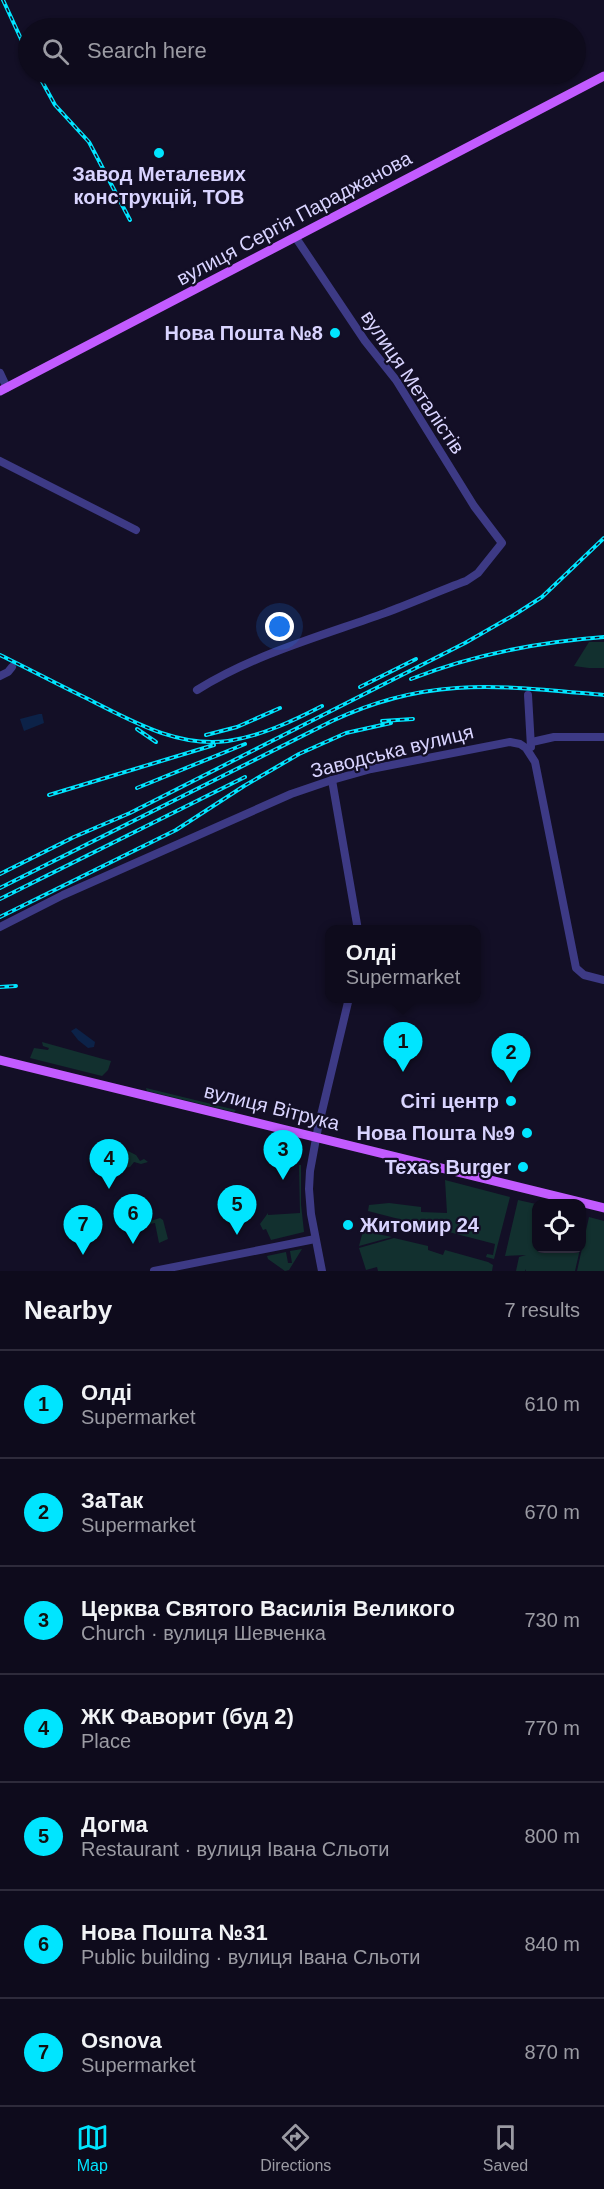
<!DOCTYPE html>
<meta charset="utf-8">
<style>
body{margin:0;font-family:Arial,sans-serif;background:#1c1929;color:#f1f3f6}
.controls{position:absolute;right:18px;bottom:18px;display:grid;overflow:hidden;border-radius:12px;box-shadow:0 2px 4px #0004}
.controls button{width:54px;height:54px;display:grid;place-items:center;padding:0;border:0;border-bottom:2px solid #2e2b3b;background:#0e0b1c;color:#f1f3f6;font:30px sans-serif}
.you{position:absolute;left:280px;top:627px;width:21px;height:21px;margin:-15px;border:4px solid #fff;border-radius:50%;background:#1a73e8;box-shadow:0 0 0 9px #1a73e833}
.badge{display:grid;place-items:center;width:39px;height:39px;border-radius:50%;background:#00e5ff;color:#111;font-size:20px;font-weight:700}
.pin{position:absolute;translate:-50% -50px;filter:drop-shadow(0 2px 3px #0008)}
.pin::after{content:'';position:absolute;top:32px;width:21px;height:18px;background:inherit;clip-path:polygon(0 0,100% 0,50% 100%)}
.popup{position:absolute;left:325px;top:925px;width:156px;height:78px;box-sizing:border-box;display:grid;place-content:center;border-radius:12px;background:#0e0b1c;filter:drop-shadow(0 2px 4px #0005);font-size:20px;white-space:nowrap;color:#9b9ba3}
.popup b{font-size:22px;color:#f1f3f6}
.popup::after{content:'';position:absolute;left:50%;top:100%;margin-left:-12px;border:12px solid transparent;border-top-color:#0e0b1c}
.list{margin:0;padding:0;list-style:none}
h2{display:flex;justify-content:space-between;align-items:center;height:78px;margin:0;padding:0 24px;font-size:26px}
h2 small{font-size:20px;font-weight:400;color:#9b9ba3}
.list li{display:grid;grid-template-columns:39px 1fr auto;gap:18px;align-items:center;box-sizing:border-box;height:108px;padding:0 24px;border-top:2px solid #2e2b3b}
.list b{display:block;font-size:22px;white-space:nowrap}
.list p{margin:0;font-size:20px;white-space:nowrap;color:#9b9ba3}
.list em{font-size:20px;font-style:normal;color:#9b9ba3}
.icon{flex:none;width:33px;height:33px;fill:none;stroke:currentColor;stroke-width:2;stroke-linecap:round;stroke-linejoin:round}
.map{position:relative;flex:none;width:604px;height:1271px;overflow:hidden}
.search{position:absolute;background:#0e0b1c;box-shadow:0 2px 4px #0004;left:18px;right:18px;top:18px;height:66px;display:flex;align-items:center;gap:15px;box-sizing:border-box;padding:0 21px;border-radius:33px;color:#9b9ba3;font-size:22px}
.sheet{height:834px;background:#0e0b1c}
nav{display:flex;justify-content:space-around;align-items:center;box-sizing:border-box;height:84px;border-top:2px solid #2e2b3b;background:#0e0b1c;font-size:16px;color:#9b9ba3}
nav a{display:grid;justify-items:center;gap:3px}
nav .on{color:#00e5ff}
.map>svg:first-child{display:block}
</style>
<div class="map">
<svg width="604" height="1271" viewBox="0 0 604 1271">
<rect width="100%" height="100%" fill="#130f26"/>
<g fill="#12302f">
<path d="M589,642H604V668H589L574,666Z"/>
<path d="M42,1042L103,1059L111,1061L108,1070L102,1076L30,1058L34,1048L48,1050L49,1048L43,1046Z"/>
<path d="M146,1088L236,1110L234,1112L147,1091Z"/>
<path d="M126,1150L136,1155L140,1161L144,1159L148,1162L141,1164L134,1162L130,1167L98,1173L94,1157Z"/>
<path d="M299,1165H301V1204L304,1232L271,1240L266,1229L263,1230L260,1224L268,1213V1215L300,1213Z"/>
<path d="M445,1180L510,1197L494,1259L486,1257L487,1254L493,1255L495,1244L368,1211L369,1205L389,1203L421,1207V1212L447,1213Z"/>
<path d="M518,1200L536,1204V1248L580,1249L575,1271H526L525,1269V1271H516L519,1257L526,1255L505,1256Z"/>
<path d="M589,1217L604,1221V1271H577Z"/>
<path d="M160,1218L163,1220L168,1239L159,1243L155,1223L144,1225V1223Z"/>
<path d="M363,1231L392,1237L359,1246Z"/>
<path d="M394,1238L428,1246V1250L443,1255L445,1250L488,1262L493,1265L492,1271H378L377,1267L366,1270L359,1248Z"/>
<path d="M302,1249L289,1270L285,1271L268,1259L267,1256L286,1252L288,1263H292L290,1251Z"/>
</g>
<g fill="#0c2248">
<path d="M39,714H42L44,723L24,731L20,719Z"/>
<path d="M76,1028L95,1042L94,1047L88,1048L78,1040L71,1031Z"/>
</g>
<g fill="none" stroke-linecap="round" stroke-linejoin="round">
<g stroke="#3d3a85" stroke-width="8">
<path d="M0,373L7,388"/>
<path d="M0,461L136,530"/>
<path d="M0,676L8,672L12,667"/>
<path d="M197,690C255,654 321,636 385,613C412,603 439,591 466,581L478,573L502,543L474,506L396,380L365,341L296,238"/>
<path d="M528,695L531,747"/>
<path d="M532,742L554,737H604"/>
<path d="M332,780L358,930"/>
<path d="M0,927L63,895L291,794L332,780L371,769L510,742L520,744L526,748L535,762L576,968L584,975L604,980"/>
<path d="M154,1271L315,1239"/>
<path d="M322,1271L311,1214L309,1189L310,1171L318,1128L349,998"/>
</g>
<g stroke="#c25bff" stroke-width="9">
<path d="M0,391L604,76"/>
<path d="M0,1060L604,1208"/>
</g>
<g stroke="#00e5ff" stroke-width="4">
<g id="rail">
<path d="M3,0L28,54"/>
<path d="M38,74L55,105L89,142L130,220"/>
<path d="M0,655C29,669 57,684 86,698C130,720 177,748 228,741C261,736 293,721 322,706"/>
<path d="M411,679C472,655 539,642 604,637"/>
<path d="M360,687L416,659"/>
<path d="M382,721L413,719"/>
<path d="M137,729L156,742"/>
<path d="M206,735L237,727L280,708"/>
<path d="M137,788L245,744"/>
<path d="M49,795L214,745"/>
<path d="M0,874L74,837L130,813L465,643L514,615L542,597L604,538"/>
<path d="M0,888L332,721C429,675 502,686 604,695"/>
<path d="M0,899L245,777"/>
<path d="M0,917L176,830L244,786L299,754L346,733L391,723"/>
<path d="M0,987L16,986"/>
</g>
</g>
<use href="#rail" stroke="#130f26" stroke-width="1.5" stroke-dasharray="4.5" stroke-linecap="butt"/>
</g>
<g fill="#00e5ff" stroke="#130f26" stroke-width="2">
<circle cx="159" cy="153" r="6"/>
<circle cx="335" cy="333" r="6"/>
<circle cx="511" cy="1101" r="6"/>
<circle cx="527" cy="1133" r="6"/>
<circle cx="523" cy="1167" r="6"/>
<circle cx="348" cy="1225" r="6"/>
</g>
<g text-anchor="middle" stroke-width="4.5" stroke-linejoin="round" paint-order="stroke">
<g font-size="20" font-weight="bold" fill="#d9d4ff" stroke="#130f26" text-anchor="end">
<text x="159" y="181" text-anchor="middle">Завод Металевих<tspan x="159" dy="23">конструкцій, ТОВ</tspan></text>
<text x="323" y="340">Нова Пошта №8</text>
<text x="499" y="1108">Сіті центр</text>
<text x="515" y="1140">Нова Пошта №9</text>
<text x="511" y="1174">Texas Burger</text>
<text x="360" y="1232" text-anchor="start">Житомир 24</text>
</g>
<g font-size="20" fill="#d9d4ff" stroke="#130f26">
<text transform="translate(294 218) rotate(-28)" y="7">вулиця Сергія Параджанова</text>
<text transform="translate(413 382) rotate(56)" y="7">вулиця Металістів</text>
<text transform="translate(392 751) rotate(-14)" y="7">Заводська вулиця</text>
<text transform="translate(272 1107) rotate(14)" y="7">вулиця Вітрука</text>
</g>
</g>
</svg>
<div class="controls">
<button><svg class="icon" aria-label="locate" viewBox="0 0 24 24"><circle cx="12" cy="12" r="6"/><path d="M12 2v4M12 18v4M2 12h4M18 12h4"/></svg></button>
</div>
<div class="you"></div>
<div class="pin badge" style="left:403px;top:1072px">1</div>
<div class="popup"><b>Олді</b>Supermarket</div>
<div class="pin badge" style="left:511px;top:1083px">2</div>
<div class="pin badge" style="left:283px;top:1180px">3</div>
<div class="pin badge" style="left:109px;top:1189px">4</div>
<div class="pin badge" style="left:237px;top:1235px">5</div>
<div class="pin badge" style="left:133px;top:1244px">6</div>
<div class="pin badge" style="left:83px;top:1255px">7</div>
<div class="search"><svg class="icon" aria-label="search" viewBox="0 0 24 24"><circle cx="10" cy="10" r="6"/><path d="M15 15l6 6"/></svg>Search here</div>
</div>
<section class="sheet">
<h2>Nearby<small>7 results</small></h2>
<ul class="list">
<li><span class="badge">1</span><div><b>Олді</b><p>Supermarket</p></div><em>610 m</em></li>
<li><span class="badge">2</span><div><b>ЗаТак</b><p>Supermarket</p></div><em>670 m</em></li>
<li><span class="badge">3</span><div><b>Церква Святого Василія Великого</b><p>Church · вулиця Шевченка</p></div><em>730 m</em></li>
<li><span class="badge">4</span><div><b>ЖК Фаворит (буд 2)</b><p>Place</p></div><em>770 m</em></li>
<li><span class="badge">5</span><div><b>Догма</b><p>Restaurant · вулиця Івана Сльоти</p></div><em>800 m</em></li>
<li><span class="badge">6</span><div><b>Нова Пошта №31</b><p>Public building · вулиця Івана Сльоти</p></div><em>840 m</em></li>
<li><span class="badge">7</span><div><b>Osnova</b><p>Supermarket</p></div><em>870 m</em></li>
</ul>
</section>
<nav>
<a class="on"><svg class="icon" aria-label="map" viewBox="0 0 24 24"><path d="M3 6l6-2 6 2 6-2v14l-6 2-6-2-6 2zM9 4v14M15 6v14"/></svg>Map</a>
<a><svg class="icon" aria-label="directions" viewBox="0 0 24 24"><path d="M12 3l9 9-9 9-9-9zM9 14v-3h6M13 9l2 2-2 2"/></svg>Directions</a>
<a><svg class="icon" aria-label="saved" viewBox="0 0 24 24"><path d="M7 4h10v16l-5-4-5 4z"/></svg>Saved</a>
</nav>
